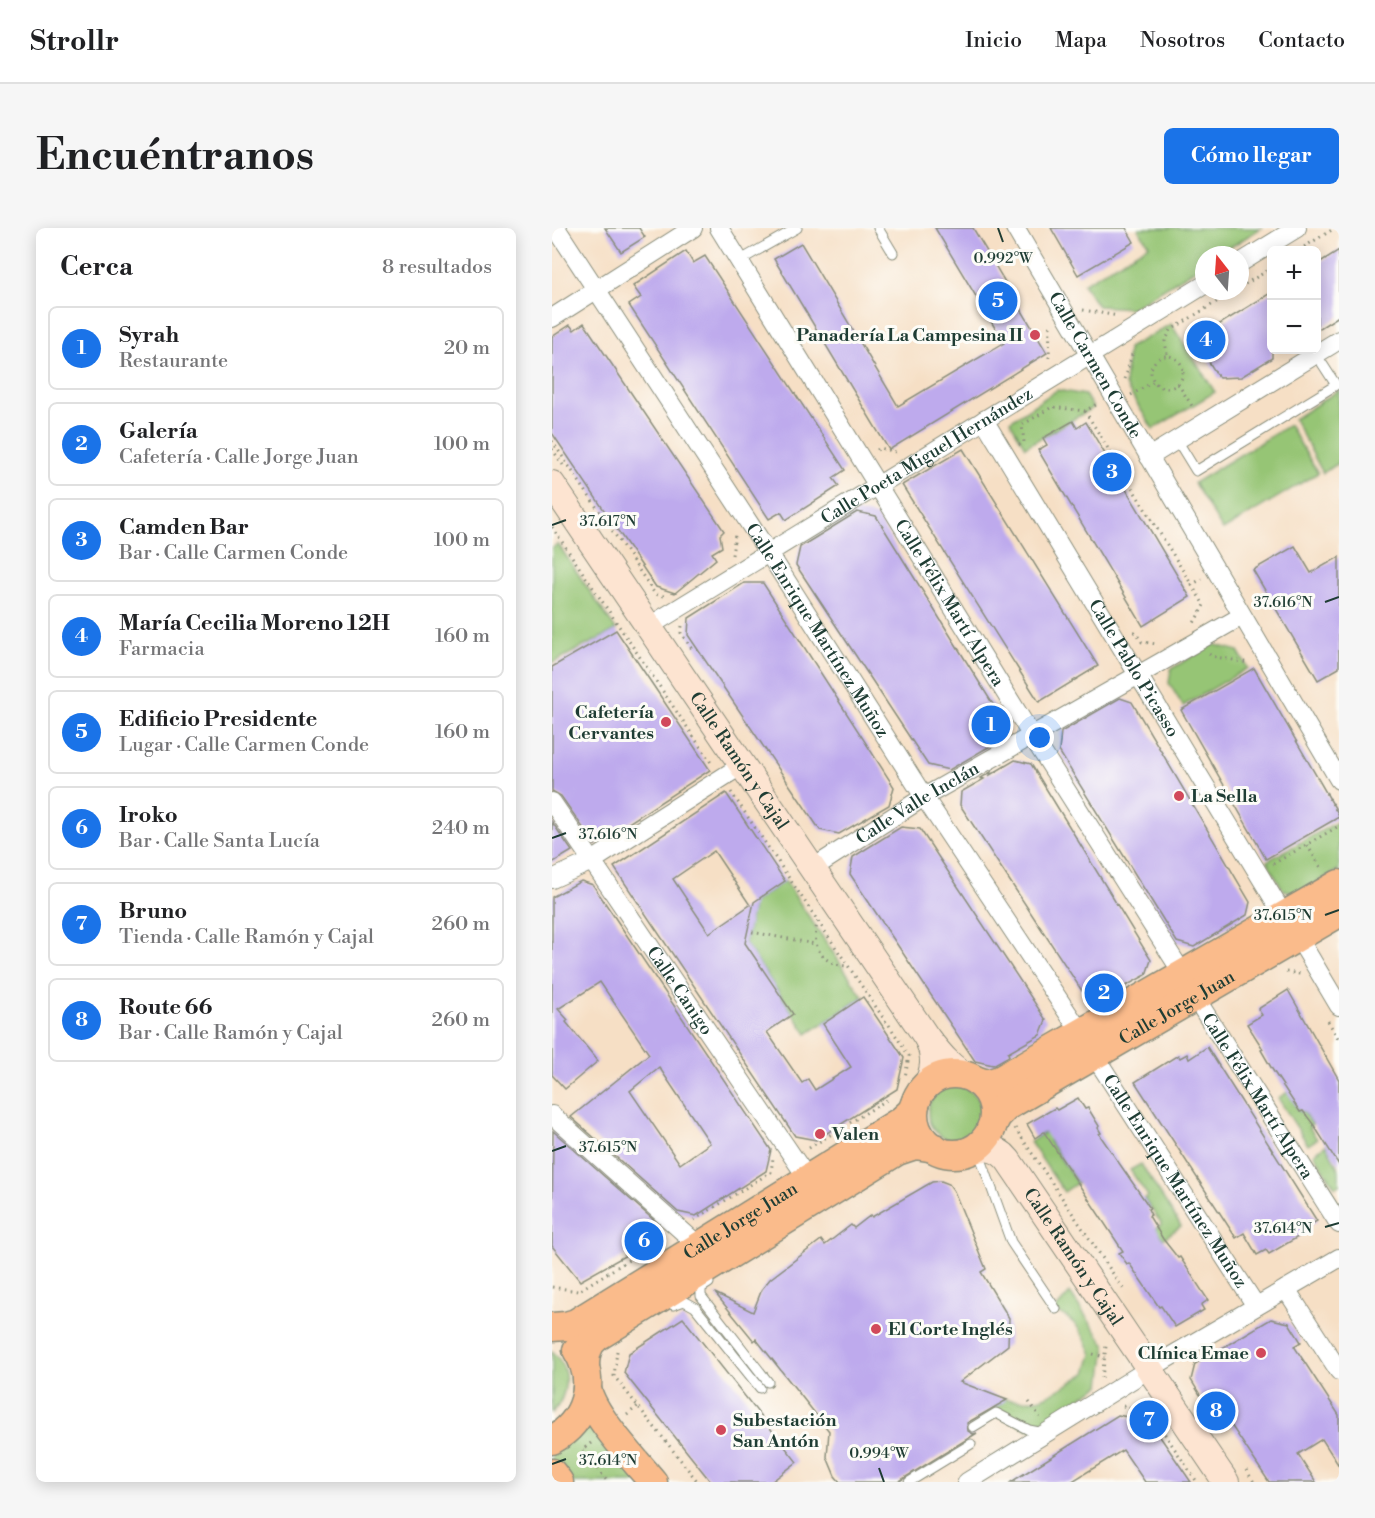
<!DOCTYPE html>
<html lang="es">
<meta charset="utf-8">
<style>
body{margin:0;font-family:"Libre Bodoni",serif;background:#f6f6f6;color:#202124}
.controls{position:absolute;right:18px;top:18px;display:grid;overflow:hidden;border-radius:9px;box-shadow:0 3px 15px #0003}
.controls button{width:54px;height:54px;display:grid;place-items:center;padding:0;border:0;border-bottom:2px solid #e0e0e0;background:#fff;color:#202124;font:30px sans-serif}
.compass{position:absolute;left:643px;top:18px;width:54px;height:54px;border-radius:50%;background:#fff;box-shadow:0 3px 15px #0003;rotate:343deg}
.you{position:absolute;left:488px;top:510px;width:21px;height:21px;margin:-15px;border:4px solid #fff;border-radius:50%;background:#1a73e8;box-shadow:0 0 0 9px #1a73e833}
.badge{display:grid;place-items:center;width:39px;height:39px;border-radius:50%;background:#1a73e8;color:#fff;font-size:20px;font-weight:700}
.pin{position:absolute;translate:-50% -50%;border:3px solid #fff;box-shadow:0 2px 6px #0006}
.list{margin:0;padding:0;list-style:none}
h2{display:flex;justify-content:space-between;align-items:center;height:78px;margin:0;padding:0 24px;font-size:26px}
h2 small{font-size:20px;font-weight:400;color:#757577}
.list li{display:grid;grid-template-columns:39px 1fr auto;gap:18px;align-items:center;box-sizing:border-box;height:84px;margin:0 12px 12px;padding:0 12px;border:2px solid #e0e0e0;border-radius:9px}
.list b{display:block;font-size:22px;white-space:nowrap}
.list p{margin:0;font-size:20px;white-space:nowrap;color:#757577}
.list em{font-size:20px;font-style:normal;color:#757577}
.map{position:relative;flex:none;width:787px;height:1254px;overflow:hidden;border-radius:9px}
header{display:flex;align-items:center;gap:36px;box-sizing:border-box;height:84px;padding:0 30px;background:#fff;border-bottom:2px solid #e0e0e0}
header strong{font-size:28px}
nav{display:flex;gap:33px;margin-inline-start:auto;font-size:21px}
.intro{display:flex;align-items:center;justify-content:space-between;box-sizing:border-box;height:144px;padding:0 36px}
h1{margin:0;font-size:42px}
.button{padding:15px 27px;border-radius:9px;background:#1a73e8;color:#fff;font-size:21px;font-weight:700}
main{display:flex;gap:36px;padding:0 36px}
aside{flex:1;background:#fff;border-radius:9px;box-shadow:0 3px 15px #0003}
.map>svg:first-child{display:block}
</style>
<header>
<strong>Strollr</strong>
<nav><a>Inicio</a><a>Mapa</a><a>Nosotros</a><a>Contacto</a></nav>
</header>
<div class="intro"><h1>Encuéntranos</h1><a class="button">Cómo llegar</a></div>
<main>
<aside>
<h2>Cerca<small>8 resultados</small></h2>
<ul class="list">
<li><span class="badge">1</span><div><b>Syrah</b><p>Restaurante</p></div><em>20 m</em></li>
<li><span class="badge">2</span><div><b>Galería</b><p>Cafetería · Calle Jorge Juan</p></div><em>100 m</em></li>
<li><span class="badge">3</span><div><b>Camden Bar</b><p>Bar · Calle Carmen Conde</p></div><em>100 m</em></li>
<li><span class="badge">4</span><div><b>María Cecilia Moreno 12H</b><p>Farmacia</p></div><em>160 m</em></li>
<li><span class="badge">5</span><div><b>Edificio Presidente</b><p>Lugar · Calle Carmen Conde</p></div><em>160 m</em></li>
<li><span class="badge">6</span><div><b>Iroko</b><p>Bar · Calle Santa Lucía</p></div><em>240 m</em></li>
<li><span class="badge">7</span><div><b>Bruno</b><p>Tienda · Calle Ramón y Cajal</p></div><em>260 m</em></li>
<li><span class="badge">8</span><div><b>Route 66</b><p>Bar · Calle Ramón y Cajal</p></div><em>260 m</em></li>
</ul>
</aside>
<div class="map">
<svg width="787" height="1254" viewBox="0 0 787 1254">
<rect width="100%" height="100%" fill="#fdfcf7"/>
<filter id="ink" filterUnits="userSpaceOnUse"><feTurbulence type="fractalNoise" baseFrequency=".0167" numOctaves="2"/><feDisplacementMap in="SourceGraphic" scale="12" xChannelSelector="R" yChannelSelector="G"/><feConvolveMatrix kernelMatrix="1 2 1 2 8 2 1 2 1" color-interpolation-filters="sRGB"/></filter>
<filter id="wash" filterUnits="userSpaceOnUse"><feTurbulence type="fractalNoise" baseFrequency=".008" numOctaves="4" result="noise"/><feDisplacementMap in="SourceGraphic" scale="24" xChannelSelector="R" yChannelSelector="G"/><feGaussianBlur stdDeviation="1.35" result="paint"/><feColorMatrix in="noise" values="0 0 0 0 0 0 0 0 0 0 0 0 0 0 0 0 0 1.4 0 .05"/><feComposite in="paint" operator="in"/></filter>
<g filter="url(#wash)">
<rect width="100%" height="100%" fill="#f6dfc5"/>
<g fill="#96c575" stroke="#5a8154" stroke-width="1.5">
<path d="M588,0H709L666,27H652V36L580,80L546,78L531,56L597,17L586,1Z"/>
<path d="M619,96L663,164L601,201L573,157L576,120Z"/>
<path d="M505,162L533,167L541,180L473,219L458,193Z"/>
<path d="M787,162V235L771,245L742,191Z"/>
<path d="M737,197L766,245L671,302L642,255Z"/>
<path d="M6,316L64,402L0,435V320Z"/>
<path d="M661,416L686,423L696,440L631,478L617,455L619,441Z"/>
<path d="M787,593V642L746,665L731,662L715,633Z"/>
<path d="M233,653L311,769L255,806L193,715L202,674Z"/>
<circle cx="403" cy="885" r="27"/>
<path d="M736,864L748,884L751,883L760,896L757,899L765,911L756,917L726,870Z"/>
<path d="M497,901L501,909L497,913L525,955L512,964L478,914Z"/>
<path d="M774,917L787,942V957L783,959L762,926Z"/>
<path d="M589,936L629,998L611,1011L603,1001L610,996L592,971L596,968L578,942Z"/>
<path d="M518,1065L554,1118L549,1157L477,1202L444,1185L442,1180L450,1175L449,1170C489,1179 502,1164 534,1145L540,1126C531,1105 524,1091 502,1083Z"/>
<path d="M0,1124C20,1140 16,1168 0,1185Z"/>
<path d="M29,1184L101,1254H7L0,1245V1212Z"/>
</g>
<g id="blocks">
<g fill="#beaaed" fill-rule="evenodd">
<path d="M53,0H87L93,9L69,24Z"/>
<path d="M383,0H421L495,125L337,222L222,31L249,15L346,178L452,115Z"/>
<path d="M499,0H574L582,14L526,47Z"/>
<path d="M787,22V88L765,102V36Z"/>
<path d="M134,23L141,35L153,28L293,242L281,250L287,258L234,292L229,284L217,291L77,77L89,69L81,58Z"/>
<path d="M720,64V130L689,149L667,150L650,123L658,102Z"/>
<path d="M32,95L172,303L168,307L170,319L160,325L164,331L123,365L104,359L0,205V109L18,97L22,102Z"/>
<path d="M521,193L525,200L534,194L638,369L591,398L486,222L495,217L491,210Z"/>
<path d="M411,221L546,438L487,474L350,257Z"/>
<path d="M305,284L324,288L450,491L445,514L397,542L376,537L244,337L248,319Z"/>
<path d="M743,318L759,345L787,329V440L766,452L701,342Z"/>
<path d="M192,355H211L342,559L337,577L287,606L268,602L136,407L137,390Z"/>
<path d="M64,402L158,542L43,617L9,568L0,563V439Z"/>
<path d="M702,440L787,587V589L714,631L629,482Z"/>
<path d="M568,470L580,474L698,674L695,687L642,719L625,714L507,523L509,504Z"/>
<path d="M463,532L479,536L599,732L594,747L548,772L532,766L408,577L409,564L432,551L429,550L439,544L438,547Z"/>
<path d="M174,565L233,653L202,674L193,715L241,786L215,804L250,855L256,851L263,862L299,839L271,796L311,769L352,830L345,861L264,912L243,908L62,639ZM162,623L198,677L157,705L121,651Z"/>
<path d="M0,594L20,623L0,635Z"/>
<path d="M349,599L368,601L494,792L488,807L456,825L457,828L441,837L423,833L298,646L301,629Z"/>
<path d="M29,653L41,657L219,922L214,943L144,988L126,984L19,889L97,826L48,754L6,781L16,792L14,794L46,833L13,861L0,847V669ZM107,839L158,915L128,936L78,863Z"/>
<path d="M736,762L787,852V937L761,896L751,883L748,884L720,841L709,822L711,821L695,796L710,787L706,781Z"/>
<path d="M655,819L765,993L749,1002L751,1006L717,1026L714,1022L705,1027L692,1005L684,1010L583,854L626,827L628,830L635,826L637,831Z"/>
<path d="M526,870L533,881L536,880L547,898L546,900L549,905L547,906L598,980L596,981L599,987L597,988L611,1011L626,1030L628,1029L656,1072L649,1077L652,1082L623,1099L609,1078L607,1079L577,1035L575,1036L567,1025L571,1023L492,904L483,910L475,896L503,880L505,882Z"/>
<path d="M1,903L105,995L108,1008L28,1053L0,1018Z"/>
<path d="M389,953L397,956L402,963L434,1041L429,1044L457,1090L456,1117L408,1154L455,1172L415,1195L416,1203L421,1206L425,1205L346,1254H288L283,1248L275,1229L277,1203L204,1111L202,1113L163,1065L201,1084L210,1061L218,1051L269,1012L273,1017L299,997L302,1000L319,987L320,989L380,954Z"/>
<path d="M131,1090L245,1234L219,1254H159L72,1145L77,1125Z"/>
<path d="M719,1091L737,1095L749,1114L742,1118L787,1187V1238L770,1211L746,1226L764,1254H717L661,1170L653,1175L639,1152L643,1136Z"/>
<path d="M566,1187L598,1194L639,1254H593L571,1222L519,1254H459Z"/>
</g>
</g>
</g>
<g filter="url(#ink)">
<use href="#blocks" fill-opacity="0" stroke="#8a8e7c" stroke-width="1.5"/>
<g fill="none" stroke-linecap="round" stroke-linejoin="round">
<g stroke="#8a8e7c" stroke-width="11">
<g id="service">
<path d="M326,0L341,25"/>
<path d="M187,33L245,0"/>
<path d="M625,212L644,243L784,157L764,126"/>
<path d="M423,923L428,928L459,1014L504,1081"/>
<path d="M157,1055L149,1060V1068L216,1154"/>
<path d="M121,1077L132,1073L143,1079L208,1160"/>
<path d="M421,1199L444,1185L477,1202L492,1205"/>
<path d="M357,1254L419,1216"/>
</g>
</g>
<g stroke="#8a8e7c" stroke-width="20">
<g id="minor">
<path id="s1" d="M4,0L216,324L372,569L529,805"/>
<path id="s2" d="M167,0L480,508L631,746"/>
<path id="s3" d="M463,0L787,552"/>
<path d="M688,35L745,0"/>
<path d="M0,90L141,0"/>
<path id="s4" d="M432,192L732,688"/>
<path d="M597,229L787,112"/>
<path id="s5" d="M96,399L652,57"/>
<path id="s6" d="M0,574L256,951"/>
<path id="s7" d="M261,640L372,569L690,388"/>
<path d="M0,651L40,633L190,537"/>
<path d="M746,709L787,778"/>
<path id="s8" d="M643,769L787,996"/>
<path id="s9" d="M542,827L704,1078"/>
<path d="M0,887L147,1018"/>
<path d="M734,1061L787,1143"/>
<path d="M415,1254L597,1141L787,1030"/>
</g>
</g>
<g stroke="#8a8e7c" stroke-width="28">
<g id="secondary">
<path id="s10" d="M0,256L375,810C387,825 399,841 417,849"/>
<path d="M372,861C383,844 384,828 375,810"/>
<path id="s11" d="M413,924C430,919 444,917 456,932L674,1254"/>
</g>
</g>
<g stroke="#8a8e7c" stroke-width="31">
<g id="primary">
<circle cx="402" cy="886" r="40"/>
<path d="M423,852L435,856L448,852L787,656"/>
<path id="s12" d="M439,900L445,888L455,878L787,685"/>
<path id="s13" d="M0,1099L14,1098L24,1095L349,893L360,883L365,871"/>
<path d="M33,1139C33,1127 35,1116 46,1108L345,923L363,917L383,920"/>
<path d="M35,1161C41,1188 82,1231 101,1254"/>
<path d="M0,1212C33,1194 46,1155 25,1122"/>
<path d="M0,1245L7,1254"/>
</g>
</g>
<g stroke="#8a8e7c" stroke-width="3" stroke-dasharray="1.5 4.5" stroke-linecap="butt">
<path d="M747,22L783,0"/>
<path d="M688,59L720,40"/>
<path d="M531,82L566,88"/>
<path d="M615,126L613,113L619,102L682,63"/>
<circle cx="615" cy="144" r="16"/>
<path d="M497,130L498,99L502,97"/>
<path d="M573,151L581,123"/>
<path d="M626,156L642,181"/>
<path d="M579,167L601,154"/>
<path d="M533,183L652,377L642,395"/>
<path d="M0,213L103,366L112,368"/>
<path d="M467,217L472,214L470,197L500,179L533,183L547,175"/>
<path d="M0,221L11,237"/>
<path d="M325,222L328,220L344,224"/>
<path d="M0,299L160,536"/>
<path d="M180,327L183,307"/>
<path d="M639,357L650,351"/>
<path d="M130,398L129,405L140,421"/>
<path d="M582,404H583L590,414L605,416"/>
<path d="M657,426L659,428L697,435"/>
<path d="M179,564L336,797"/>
<path d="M774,565L787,587"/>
<path d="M755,617L770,641"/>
<path d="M721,636L787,598"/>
<path d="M266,693C258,718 269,737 297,738"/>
<path d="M200,704L263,716"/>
<path d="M734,744L748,746"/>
<path d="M776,793L787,812"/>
<path d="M337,797L357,828L353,849"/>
<path d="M463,900L572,1062"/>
<path d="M257,920L338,870"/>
<path d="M142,992L219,944L221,930"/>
<path d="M0,1059L26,1063L111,1011"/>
<path d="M65,1123L62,1148L146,1254"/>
<path d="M541,1126L553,1129"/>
<path d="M550,1150L554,1118L552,1115"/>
<path d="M477,1174L488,1189"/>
<path d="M571,1178L598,1184L645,1254"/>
<path d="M75,1187L86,1178"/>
<path d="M39,1215L30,1222L56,1254"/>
<path d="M694,1242L702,1254"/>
</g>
<use href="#service" stroke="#fff" stroke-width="9"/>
<use href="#minor" stroke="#fff" stroke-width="18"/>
<use href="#secondary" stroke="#fde4d1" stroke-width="26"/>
<use href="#primary" stroke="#fabb8b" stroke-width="28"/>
</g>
</g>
<path fill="none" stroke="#1f3d34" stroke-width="2" d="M446,0L451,14M0,297L14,292M773,374L787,369M0,610L14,605M773,687L787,682M0,923L14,918M773,999L787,995M0,1236L14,1231M327,1240L332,1254"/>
<g fill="#d1495b" stroke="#fdfcf7" stroke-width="2">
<circle cx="483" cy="107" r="6"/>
<circle cx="114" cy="494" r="6"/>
<circle cx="627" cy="568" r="6"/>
<circle cx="268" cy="906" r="6"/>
<circle cx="324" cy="1101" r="6"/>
<circle cx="709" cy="1125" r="6"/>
<circle cx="169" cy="1202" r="6"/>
</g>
<g text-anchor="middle" stroke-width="6" stroke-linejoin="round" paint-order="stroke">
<g font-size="18" font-weight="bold" fill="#1f3d34" stroke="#fdfcf7" text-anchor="start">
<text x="471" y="113" text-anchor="end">Panadería La Campesina II</text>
<text x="102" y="490" text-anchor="end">Cafetería<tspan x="102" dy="21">Cervantes</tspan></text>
<text x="639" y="574">La Sella</text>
<text x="280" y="912">Valen</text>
<text x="336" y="1107">El Corte Inglés</text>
<text x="697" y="1131" text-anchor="end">Clínica Emae</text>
<text x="181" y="1198">Subestación<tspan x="181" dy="21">San Antón</tspan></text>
</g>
<g font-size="18" fill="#1f3d34" stroke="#fdfcf7">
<text dy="6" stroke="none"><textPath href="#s3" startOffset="159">Calle Carmen Conde</textPath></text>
<text dy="6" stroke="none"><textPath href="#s5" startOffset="327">Calle Poeta Miguel Hernández</textPath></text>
<text dy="6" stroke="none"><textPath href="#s2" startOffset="440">Calle Félix Martí Alpera</textPath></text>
<text dy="6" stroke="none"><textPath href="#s1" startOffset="480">Calle Enrique Martínez Muñoz</textPath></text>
<text dy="6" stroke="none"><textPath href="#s4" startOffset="290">Calle Pablo Picasso</textPath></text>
<text dy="6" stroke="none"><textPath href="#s10" startOffset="334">Calle Ramón y Cajal</textPath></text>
<text dy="6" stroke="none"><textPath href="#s7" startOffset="123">Calle Valle Inclán</textPath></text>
<text dy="6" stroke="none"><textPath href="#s6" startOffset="228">Calle Canigo</textPath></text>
<text dy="6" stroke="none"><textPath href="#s12" startOffset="224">Calle Jorge Juan</textPath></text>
<text dy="6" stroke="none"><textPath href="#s8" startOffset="117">Calle Félix Martí Alpera</textPath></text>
<text dy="6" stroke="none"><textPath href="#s9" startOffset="150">Calle Enrique Martínez Muñoz</textPath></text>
<text dy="6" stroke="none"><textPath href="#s13" startOffset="218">Calle Jorge Juan</textPath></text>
<text dy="6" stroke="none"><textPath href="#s11" startOffset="164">Calle Ramón y Cajal</textPath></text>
</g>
</g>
<g font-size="15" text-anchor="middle" fill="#1f3d34" stroke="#fdfcf7" stroke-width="6" stroke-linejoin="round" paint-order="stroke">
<text x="451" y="35">0.992°W</text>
<text x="56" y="298">37.617°N</text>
<text x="731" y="379">37.616°N</text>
<text x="56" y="611">37.616°N</text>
<text x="731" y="692">37.615°N</text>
<text x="56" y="924">37.615°N</text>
<text x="731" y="1005">37.614°N</text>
<text x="327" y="1230">0.994°W</text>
<text x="56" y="1237">37.614°N</text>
</g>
</svg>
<div class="controls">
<button>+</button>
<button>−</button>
</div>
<svg class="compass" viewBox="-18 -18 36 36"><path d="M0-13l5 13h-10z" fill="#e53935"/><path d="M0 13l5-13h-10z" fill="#757577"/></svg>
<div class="you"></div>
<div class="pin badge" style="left:439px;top:497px">1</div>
<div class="pin badge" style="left:552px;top:765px">2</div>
<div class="pin badge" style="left:560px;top:244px">3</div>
<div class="pin badge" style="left:654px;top:112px">4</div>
<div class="pin badge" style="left:446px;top:73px">5</div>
<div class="pin badge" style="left:92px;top:1013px">6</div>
<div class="pin badge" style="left:597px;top:1192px">7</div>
<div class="pin badge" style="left:664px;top:1183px">8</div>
</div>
</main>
